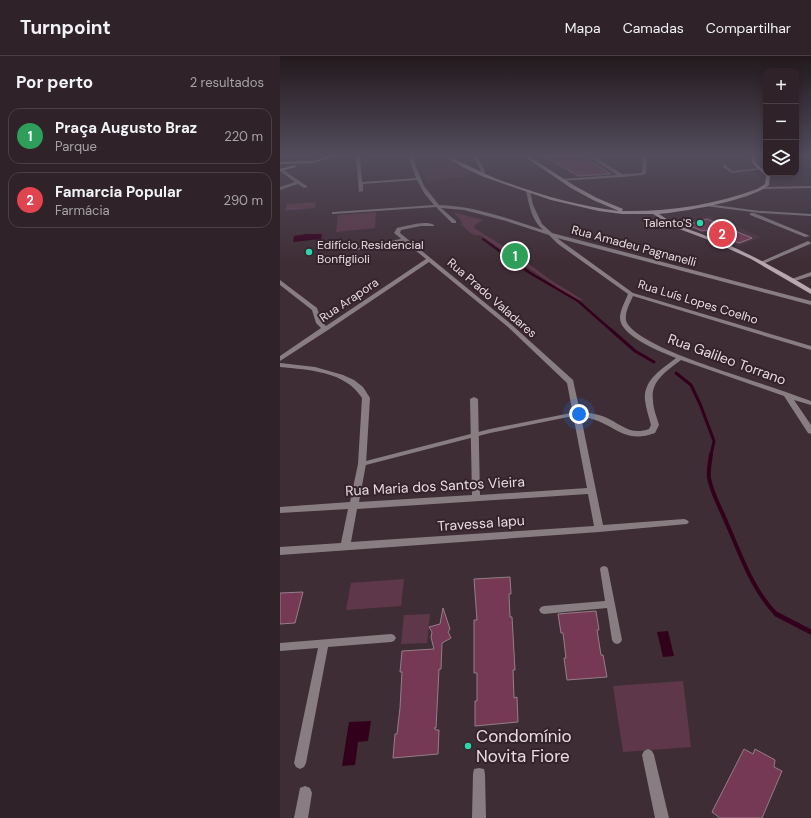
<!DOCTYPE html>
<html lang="pt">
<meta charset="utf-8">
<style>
body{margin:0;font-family:"DM Sans",sans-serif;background:#372a30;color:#f1f3f6}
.controls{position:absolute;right:12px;top:12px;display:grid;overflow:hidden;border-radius:8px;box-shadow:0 2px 10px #0003}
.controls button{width:36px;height:36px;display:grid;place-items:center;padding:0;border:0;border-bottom:1px solid #4a3f45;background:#2f2228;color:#f1f3f6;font:20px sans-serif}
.you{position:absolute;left:299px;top:358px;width:14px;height:14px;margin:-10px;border:3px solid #fff;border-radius:50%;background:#1a73e8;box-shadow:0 0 0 6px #1a73e833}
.badge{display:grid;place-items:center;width:26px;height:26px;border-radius:50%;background:#8bbbb9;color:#fff;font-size:13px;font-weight:700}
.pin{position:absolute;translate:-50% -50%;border:2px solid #fff;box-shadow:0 1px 4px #0006}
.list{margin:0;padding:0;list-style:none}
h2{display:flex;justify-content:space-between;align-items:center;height:52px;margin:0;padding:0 16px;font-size:17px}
h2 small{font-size:13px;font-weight:400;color:#a7a4a8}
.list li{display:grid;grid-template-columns:26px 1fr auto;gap:12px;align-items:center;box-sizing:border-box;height:56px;margin:0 8px 8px;padding:0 8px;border:1px solid #4a3f45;border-radius:12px}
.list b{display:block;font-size:15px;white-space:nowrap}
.list p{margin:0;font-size:13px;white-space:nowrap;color:#a7a4a8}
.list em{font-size:13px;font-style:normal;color:#a7a4a8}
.icon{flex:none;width:22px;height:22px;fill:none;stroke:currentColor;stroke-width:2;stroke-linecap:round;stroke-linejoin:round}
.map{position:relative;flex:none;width:531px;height:762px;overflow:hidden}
header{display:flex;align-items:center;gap:24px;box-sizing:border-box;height:56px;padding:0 20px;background:#2f2228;border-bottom:1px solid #4a3f45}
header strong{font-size:19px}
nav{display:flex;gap:22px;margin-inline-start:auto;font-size:14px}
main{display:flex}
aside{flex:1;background:#2f2228}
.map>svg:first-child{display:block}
</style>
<header>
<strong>Turnpoint</strong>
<nav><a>Mapa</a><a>Camadas</a><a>Compartilhar</a></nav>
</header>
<main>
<aside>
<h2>Por perto<small>2 resultados</small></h2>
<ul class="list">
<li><span class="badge" style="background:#2e9e5b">1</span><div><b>Praça Augusto Braz</b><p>Parque</p></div><em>220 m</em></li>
<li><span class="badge" style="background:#e0444e">2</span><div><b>Famarcia Popular</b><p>Farmácia</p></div><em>290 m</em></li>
</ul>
</aside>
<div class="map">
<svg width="531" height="762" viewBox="0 0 531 762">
<rect width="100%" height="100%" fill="#3f2d35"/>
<g fill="#4e3540">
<path d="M172,108L193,119L147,126L141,113Z"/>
<path d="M429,160L481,181L458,190L404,168Z"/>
</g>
<g fill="#5e384a">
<path d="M36,146L35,152L5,155L7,148Z"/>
<path d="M96,156L95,172L56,176L58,159Z"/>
<path d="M173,156L203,164L195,169L194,172L233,196L269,223L303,244L297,245L200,179C190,181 187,172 180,168H182L181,164Z"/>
<path d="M124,523L121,550L66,554L71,527Z"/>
<path d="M150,558L147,587L121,588L124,559Z"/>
<path d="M403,625L411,691L343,696L333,630Z"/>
</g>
<g fill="#33001c">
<path d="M26,178H42L41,183L13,186L14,180Z"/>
<path d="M388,575L394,600L383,601L377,576Z"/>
<path d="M91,665L88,685L78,686L75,709L62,710L69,666Z"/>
</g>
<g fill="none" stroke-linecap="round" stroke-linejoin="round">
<path stroke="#33001c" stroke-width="2.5" d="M203,183L250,217L298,245L331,274"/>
<g stroke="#33001c" stroke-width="3">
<path d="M330,273L355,295L374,306"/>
<path d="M396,317L411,329L420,348L434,385L431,399"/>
</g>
<path stroke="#33001c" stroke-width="4" d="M431,398C430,406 428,415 429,422C432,438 441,453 447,468C461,499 472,534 497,559"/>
<path stroke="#33001c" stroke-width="5" d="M496,558L531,576"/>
</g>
<g fill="#753956" stroke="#947e87">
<path d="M264,100H302L331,118L298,120Z"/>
<path d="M427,163L455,175L472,182L459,187L425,174L422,175L408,169Z"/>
<path d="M230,521L231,538H229L230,561H232L235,614H233L234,642L237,641L238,666L195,670V645H197V617H194V564H197L194,523Z"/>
<path d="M23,536L15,567L0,568V537Z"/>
<path d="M163,552L170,573L168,576L171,582L162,587L161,613H159L156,672H154L156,674H159L158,698L113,702L115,678H117L120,652L122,616H120L122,595L154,593L151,581L152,576L149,571L160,568Z"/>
<path d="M316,555L319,574H317L321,599H323L327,621L287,624L284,602H286L283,577H281L278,558Z"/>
<path d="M464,693L473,698L475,693L495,704L494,711L502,715L482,762H440L432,756Z"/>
</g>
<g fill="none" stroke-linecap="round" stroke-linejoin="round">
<g fill="#887e82" fill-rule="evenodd">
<path d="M443,109H445L453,115L481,112L483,113L452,117L443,111Z"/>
<path d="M125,182L127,183V184L76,194L74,193Z"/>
<path d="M296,356L298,357L299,358L298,359L210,377L82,410L78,408L82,406L210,373Z"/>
<path d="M324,510L327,511L328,513L342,584L340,587L337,588L334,587L332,584L327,552L264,558L261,557L259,554L261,551L264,550L325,545L320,513L321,511Z"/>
<path d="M111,578L114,579L116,582L114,585L111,586L48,591L26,707L24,711L20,713L16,711L14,707L38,592L0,595V587Z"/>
</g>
<g fill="#887e82" fill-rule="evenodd">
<path d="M76,100H80L82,126L136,122L128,100H132L144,130L159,149C195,150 229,163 263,174C252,165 249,149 246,135L250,134L253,149L262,168L272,177L531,245V249L277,182L353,237L531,290V294L353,240C350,247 343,259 347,267C361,291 451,317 479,327C496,332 514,339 531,345V349L514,344L531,369V378L528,377L504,340L401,304C388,314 370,325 373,344C373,353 377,361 379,369L375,377C341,390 332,363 301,361L323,469L404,463L407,464L409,466L407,468L319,476L0,499V491L61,487L68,453L0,457V451L70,446L78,408L82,342C65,315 29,314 0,311V307L35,311L63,319L74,324L83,331L90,342L86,408L79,446L192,439L190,343L194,341L198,343L200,439L307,432L287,327L228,271L149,206L48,274L0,305V300L41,272L36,267L32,254L0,229V224L37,252L42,266L46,270L146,203L114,177L117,172C128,170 145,164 154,169V170H141L121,174L120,177L232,269L293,324L300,356C308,356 317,358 325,361C341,368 350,380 369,373L371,369C369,361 366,353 365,344C363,324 382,313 396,302C381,296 340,280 340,262C340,254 345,246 348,238L278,188L269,179L226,165L184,154L161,152L176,165V167H172L156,151L52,158V156H54L154,149L144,137L137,124L83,128V135L79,136ZM308,438L314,470L71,486L77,453Z"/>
<path d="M193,100H197L205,115L203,120L200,119L201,115Z"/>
<path d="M309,100H313L342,118L362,117L363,100H367L366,117L363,119L342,121L280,125V124L282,123L337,119Z"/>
<path d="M0,113H2L28,131L24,132L18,128L0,134V131L15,126L0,115Z"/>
<path d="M531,130V132L484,133L482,132L484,131Z"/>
<path d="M427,148L480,155L531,158V160L480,157L425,150V148Z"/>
<path d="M470,157H474L530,180L525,181L470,159Z"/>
<path d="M528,185L531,187L530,188L483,208L478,207Z"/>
<path d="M531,216V220L512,226L509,224Z"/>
<path d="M368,693L372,695L374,699L389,762H375L362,699L364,695Z"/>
<path d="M199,712L204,713L205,718L206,762H192L193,718L194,713Z"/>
<path d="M25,730L30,732L32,737L28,762H14L20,732Z"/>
</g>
<g fill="#b8a8ae" fill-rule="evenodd">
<path d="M51,100H57L33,107L0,108V106L33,105Z"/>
<path d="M164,100C170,100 207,119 217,123C257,138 297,150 339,155L313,144L291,132L244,100H248L295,130L317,142L343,153L342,155C388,156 434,149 477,133L485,128L486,120L473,108L471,102L473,100H477L475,102L476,107L490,120L489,129C472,144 403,156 379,158C398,172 422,177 444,187C474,200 503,216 531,233V238L471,203L434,186L394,171L373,158H342L319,155L271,144L204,121L184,112Z"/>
<path d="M15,109L16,111L0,115V113Z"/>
</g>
</g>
<linearGradient id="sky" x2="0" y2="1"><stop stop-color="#23191d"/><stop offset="0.48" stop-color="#524c5c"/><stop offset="1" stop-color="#524c5c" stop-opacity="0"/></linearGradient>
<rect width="531" height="207" fill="url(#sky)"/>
<g fill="#2cd5ab" stroke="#34232b" stroke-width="1.5">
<circle cx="420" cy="167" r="4"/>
<circle cx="29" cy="196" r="4"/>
<circle cx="188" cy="690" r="4"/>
</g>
<g text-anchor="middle" stroke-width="4" stroke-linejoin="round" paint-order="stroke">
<g font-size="12" fill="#e8dce1" stroke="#34232b" text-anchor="end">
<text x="412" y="171">Talento'S</text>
<text x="37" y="193" text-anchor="start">Edifício Residencial<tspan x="37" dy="14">Bonfiglioli</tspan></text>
</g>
<g font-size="12" fill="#e8dce1" stroke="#34232b">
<text transform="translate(354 190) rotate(15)" y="4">Rua Amadeu Pagnanelli</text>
<text transform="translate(212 242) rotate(41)" y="4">Rua Prado Valadares</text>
<text transform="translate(69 244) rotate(-34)" y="4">Rua Arapora</text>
<text transform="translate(418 246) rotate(17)" y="4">Rua Luís Lopes Coelho</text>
</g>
<g font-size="14" fill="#e8dce1" stroke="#34232b">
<text transform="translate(447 303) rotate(20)" y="5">Rua Galileo Torrano</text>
<text transform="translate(155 430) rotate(-3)" y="5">Rua Maria dos Santos Vieira</text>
<text transform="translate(201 467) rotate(-4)" y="5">Travessa Iapu</text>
</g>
<g font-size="17" fill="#e8dce1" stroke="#34232b" text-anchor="start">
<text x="196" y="686">Condomínio<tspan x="196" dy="20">Novita Fiore</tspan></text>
</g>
</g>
</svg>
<div class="controls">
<button>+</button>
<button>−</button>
<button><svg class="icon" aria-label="layers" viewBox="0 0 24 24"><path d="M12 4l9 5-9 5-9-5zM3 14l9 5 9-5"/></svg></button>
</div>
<div class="you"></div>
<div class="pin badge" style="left:235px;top:200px;background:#2e9e5b">1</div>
<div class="pin badge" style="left:442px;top:178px;background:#e0444e">2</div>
</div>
</main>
